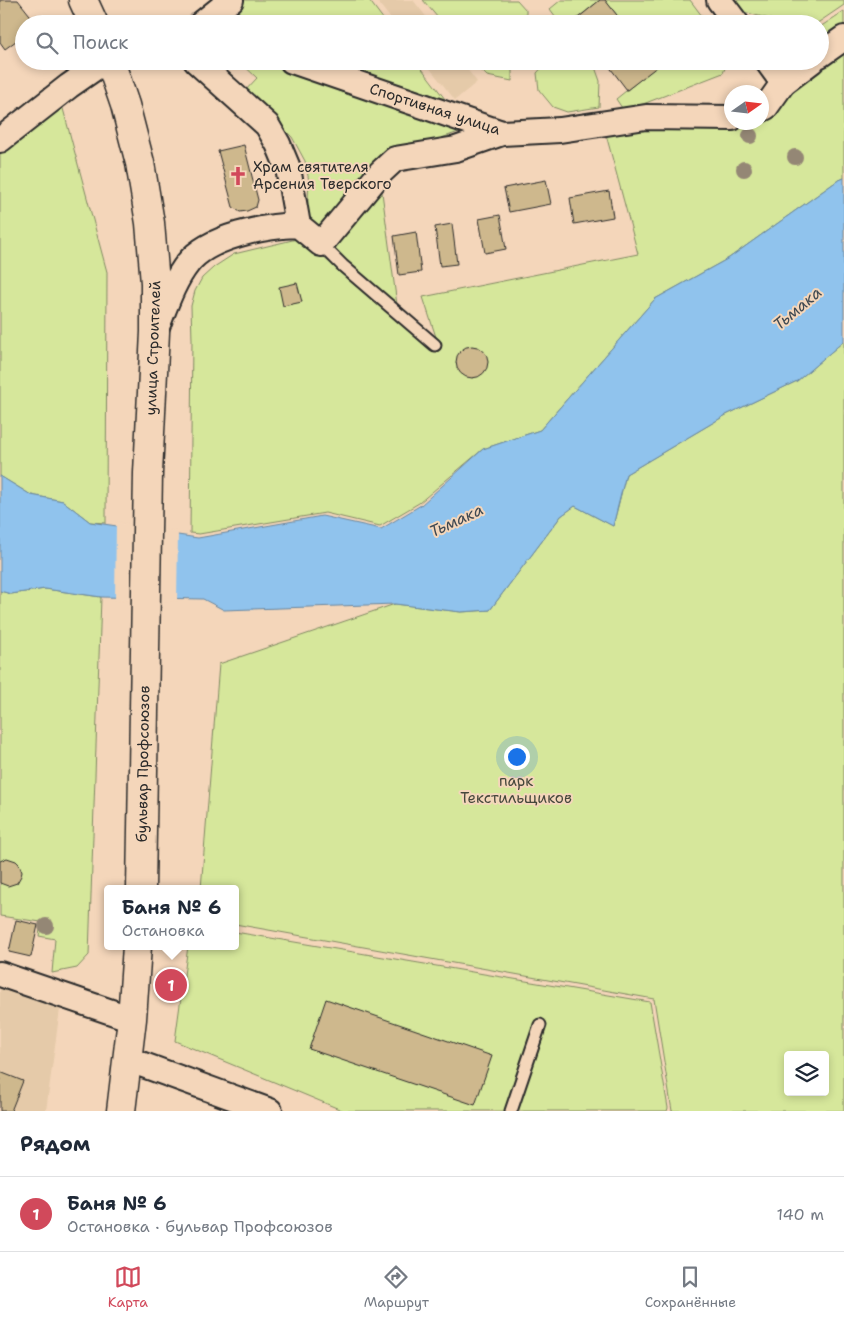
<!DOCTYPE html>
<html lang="ru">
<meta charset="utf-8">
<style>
body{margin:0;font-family:"Shantell Sans",sans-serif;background:#f2f2f3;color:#1f2937}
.controls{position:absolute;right:15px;bottom:15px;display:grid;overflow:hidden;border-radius:5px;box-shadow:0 2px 8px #0003}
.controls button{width:45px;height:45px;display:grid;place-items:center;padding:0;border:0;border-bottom:1px solid #e0e1e3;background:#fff;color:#1f2937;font:25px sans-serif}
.compass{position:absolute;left:724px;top:85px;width:45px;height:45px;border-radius:50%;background:#fff;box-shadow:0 2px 8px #0003;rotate:76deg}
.you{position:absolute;left:516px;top:756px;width:18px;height:18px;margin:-12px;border:4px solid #fff;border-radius:50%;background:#1a73e8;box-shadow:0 0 0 8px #1a73e833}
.badge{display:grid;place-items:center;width:32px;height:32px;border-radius:50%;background:#d1495b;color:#fff;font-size:16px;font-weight:700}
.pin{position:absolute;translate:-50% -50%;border:2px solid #fff;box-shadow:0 1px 5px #0006}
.popup{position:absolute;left:104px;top:885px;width:135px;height:65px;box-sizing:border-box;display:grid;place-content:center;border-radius:5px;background:#fff;filter:drop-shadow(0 1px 4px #0005);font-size:16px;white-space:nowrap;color:#747a83}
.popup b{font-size:19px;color:#1f2937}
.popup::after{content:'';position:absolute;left:50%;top:100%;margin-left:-10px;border:10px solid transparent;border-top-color:#fff}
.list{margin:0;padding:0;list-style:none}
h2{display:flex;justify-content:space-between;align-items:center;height:65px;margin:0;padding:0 20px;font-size:21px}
h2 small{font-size:16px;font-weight:400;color:#747a83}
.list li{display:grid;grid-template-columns:32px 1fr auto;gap:15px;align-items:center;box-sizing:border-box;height:75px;padding:0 20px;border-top:1px solid #e0e1e3}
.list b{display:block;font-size:19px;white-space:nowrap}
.list p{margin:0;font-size:16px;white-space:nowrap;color:#747a83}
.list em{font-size:16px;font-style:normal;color:#747a83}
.icon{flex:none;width:28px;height:28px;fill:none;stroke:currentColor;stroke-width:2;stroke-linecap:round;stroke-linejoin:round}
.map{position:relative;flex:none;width:844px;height:1111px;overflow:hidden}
.search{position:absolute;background:#fff;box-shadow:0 2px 8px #0003;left:15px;right:15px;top:15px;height:55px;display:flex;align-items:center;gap:12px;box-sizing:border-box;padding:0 18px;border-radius:28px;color:#747a83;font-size:19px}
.sheet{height:140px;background:#fff}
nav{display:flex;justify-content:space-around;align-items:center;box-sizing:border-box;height:70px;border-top:1px solid #e0e1e3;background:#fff;font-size:14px;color:#747a83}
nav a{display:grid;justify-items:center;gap:2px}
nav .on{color:#d1495b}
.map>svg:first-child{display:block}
</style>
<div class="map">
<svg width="844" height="1111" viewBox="0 0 844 1111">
<rect width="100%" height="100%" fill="#f4d6ba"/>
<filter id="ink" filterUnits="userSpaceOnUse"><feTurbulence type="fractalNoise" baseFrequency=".02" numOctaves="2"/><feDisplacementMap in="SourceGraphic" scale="10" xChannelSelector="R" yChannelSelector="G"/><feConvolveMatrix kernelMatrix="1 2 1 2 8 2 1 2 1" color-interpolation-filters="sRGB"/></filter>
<g filter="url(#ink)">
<g fill="#e5caa9">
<path d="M376,0H413L432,24H395Z"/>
<path d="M424,61H461L477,82L455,100Z"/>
<path d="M0,988L60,1009L46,1111H0Z"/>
</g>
<g fill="#d6e79b" stroke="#808963" fill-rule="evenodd">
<path d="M245,0H369L387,24H228L224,17Z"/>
<path d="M423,0H517L526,10V24H443Z"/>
<path d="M561,0H600L570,24H561L550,9Z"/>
<path d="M605,0H690L708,24H624Z"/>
<path d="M734,0H844V5L816,24H788L744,12Z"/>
<path d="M844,11V178L837,181L729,258L655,299L540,430L483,449L419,503L380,526L325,513L199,534L190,533L192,340L191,306L195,291L202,278L214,267L234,254L301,238L426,345L436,337L423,297L638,254L604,127L762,122V109L766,107L771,61H820V27Z"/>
<path d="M239,61H265L473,127L390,156L344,209L318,225L307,218L309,181L305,161L292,137L244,92L257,78Z"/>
<path d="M329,61H416L445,99Z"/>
<path d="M472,61H512V81L487,76Z"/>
<path d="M654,61H728L723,73L643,104L622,108L616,99L657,66Z"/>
<path d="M547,62L562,66L578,63L595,67L600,81L599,107L567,112L553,107L539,90L537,73Z"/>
<path d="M62,105L107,272L106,523L90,522L63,501L31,495L0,476V154Z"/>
<path d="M381,185L397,305L325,242Z"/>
<path d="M844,341V1111H672L654,999L235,924V889H201L219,664L395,604L461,612L490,610L561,516L575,506L613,526L626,474L726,415L797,381ZM788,1055H825V1092H788Z"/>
<path d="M45,589L101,597L89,955L77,968L52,973L55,939L39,936L41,922L0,916V591L11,594Z"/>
<path d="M235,932L650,1002L668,1108L667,1111H344L175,1041L188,946H235Z"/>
</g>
<path fill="#90c3ed" stroke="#68869f" d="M844,178V341L797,381L726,415L626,474L613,526L575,506L561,516L490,610L461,612L395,604L224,610L203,599L101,597L45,589L11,594L0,591V476L31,495L63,501L90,522L198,538L322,516L381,529L421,505L483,449L540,430L655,299L729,258L837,181Z"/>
<path fill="#f4d6ba" d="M116,522L178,532L177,601L115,600Z"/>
<g fill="#ceb88d" stroke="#2b2b2b">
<path d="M0,0H18L37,24H24V35L5,49L0,42Z"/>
<path d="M600,0H605L624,24H575L573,22Z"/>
<path d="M605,61H654L658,66L627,90Z"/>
<path d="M244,145L258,200L256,207L247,211L240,212L233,207L218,151Z"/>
<path d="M546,180L551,204L509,212L504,188Z"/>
<path d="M609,191L613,217L574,224L570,198Z"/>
<path d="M500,215L506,249L485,253L479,219Z"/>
<path d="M452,224L457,264L440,266L435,227Z"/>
<path d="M416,232L421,272L399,275L394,236Z"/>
<path d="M297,283L302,302L283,306L279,287Z"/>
<circle cx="472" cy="362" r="16"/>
<path d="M7,858L16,861L19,864L22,872L21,876L17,883L8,886L0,883V861Z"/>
<path d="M16,920L38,925L31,957L9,952Z"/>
<path d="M326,999L492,1056L475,1105L309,1049Z"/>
<path d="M0,1072L23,1081L11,1111H0Z"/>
</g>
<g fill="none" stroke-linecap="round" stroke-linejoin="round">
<g stroke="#2b2b2b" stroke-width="15">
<g id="lane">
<path d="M321,244L343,266L435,345"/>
<path d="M511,1111L540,1025"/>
</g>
</g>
<g stroke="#2b2b2b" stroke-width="28">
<g id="street">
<path d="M719,0L737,24"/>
<path d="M201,24L231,0"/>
<path d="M820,55L844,38"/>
<path d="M196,61L267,125L278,144L288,168L298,225"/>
<path d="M292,61L502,133L560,130L646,117L732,118"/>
<path d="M767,61L783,83"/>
<path d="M762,109L766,107L783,83L812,61"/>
<path d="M0,140L69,86L105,61"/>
<path d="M156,329C165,307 173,282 188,263C209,236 266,226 298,225L321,244L381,172L395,159L456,149L502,133"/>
<path d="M0,974L132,1019"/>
<path d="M127,1059L270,1111"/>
</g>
</g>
<g stroke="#2b2b2b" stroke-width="31">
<g id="secondary">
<path d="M83,0L94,24"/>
<path d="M110,61L125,105L140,163L150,223L155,283V332L148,473L141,889"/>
<path d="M121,1111L132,1019L137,946"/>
</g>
</g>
<use href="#lane" stroke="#f4d6ba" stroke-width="11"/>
<use href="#street" stroke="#f4d6ba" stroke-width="24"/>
<use href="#secondary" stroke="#f4d6ba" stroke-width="28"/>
</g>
<g fill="#948775">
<circle cx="750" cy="136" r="8"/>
<circle cx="795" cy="157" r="8"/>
<circle cx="744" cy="169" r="8"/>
<circle cx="46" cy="926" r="8"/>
</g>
</g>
<defs>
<g id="church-bare" transform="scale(1.5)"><path d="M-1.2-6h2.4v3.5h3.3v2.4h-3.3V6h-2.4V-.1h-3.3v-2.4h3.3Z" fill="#d1495b" stroke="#f4d6ba" stroke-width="2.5" paint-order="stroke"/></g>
</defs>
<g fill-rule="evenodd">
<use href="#church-bare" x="238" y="176"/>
</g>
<g text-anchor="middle" stroke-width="4" stroke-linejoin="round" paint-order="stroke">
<g font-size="15" fill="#2b2b2b" stroke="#f4d6ba">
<text transform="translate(435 109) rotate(18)" y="5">Спортивная улица</text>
<text transform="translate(153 348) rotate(-88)" y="5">улица Строителей</text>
<text transform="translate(143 764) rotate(-89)" y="5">бульвар Профсоюзов</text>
</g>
<g font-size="15" fill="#2b2b2b" stroke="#f4d6ba" text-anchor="start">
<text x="253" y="172">Храм святителя<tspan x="253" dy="17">Арсения Тверского</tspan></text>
</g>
<g font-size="15" fill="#45473c" stroke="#f4d6ba">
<text x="516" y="786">парк<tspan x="516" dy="17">Текстильщиков</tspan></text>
</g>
<g font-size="16" font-style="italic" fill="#3f4952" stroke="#f4d6ba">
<text transform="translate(797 308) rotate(-40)" y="6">Тьмака</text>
<text transform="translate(456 520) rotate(-25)" y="6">Тьмака</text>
</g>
</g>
</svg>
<div class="controls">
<button><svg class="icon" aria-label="layers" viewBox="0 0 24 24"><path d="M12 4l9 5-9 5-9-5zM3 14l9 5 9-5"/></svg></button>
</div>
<svg class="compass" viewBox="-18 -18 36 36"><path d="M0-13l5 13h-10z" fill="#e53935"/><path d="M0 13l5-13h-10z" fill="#747a83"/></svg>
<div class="you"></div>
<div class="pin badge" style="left:171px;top:985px">1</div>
<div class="popup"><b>Баня № 6</b>Остановка</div>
<div class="search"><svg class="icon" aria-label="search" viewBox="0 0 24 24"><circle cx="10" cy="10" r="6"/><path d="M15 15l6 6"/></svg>Поиск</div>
</div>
<section class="sheet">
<h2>Рядом<small></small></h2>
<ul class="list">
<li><span class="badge">1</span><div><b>Баня № 6</b><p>Остановка · бульвар Профсоюзов</p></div><em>140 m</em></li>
</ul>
</section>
<nav>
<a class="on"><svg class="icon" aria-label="map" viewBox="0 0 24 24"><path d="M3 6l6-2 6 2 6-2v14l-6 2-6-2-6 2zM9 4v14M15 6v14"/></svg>Карта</a>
<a><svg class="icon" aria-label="directions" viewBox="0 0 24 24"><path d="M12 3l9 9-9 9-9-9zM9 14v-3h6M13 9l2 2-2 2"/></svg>Маршрут</a>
<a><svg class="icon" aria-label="saved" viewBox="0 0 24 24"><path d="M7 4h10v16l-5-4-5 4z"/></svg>Сохранённые</a>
</nav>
